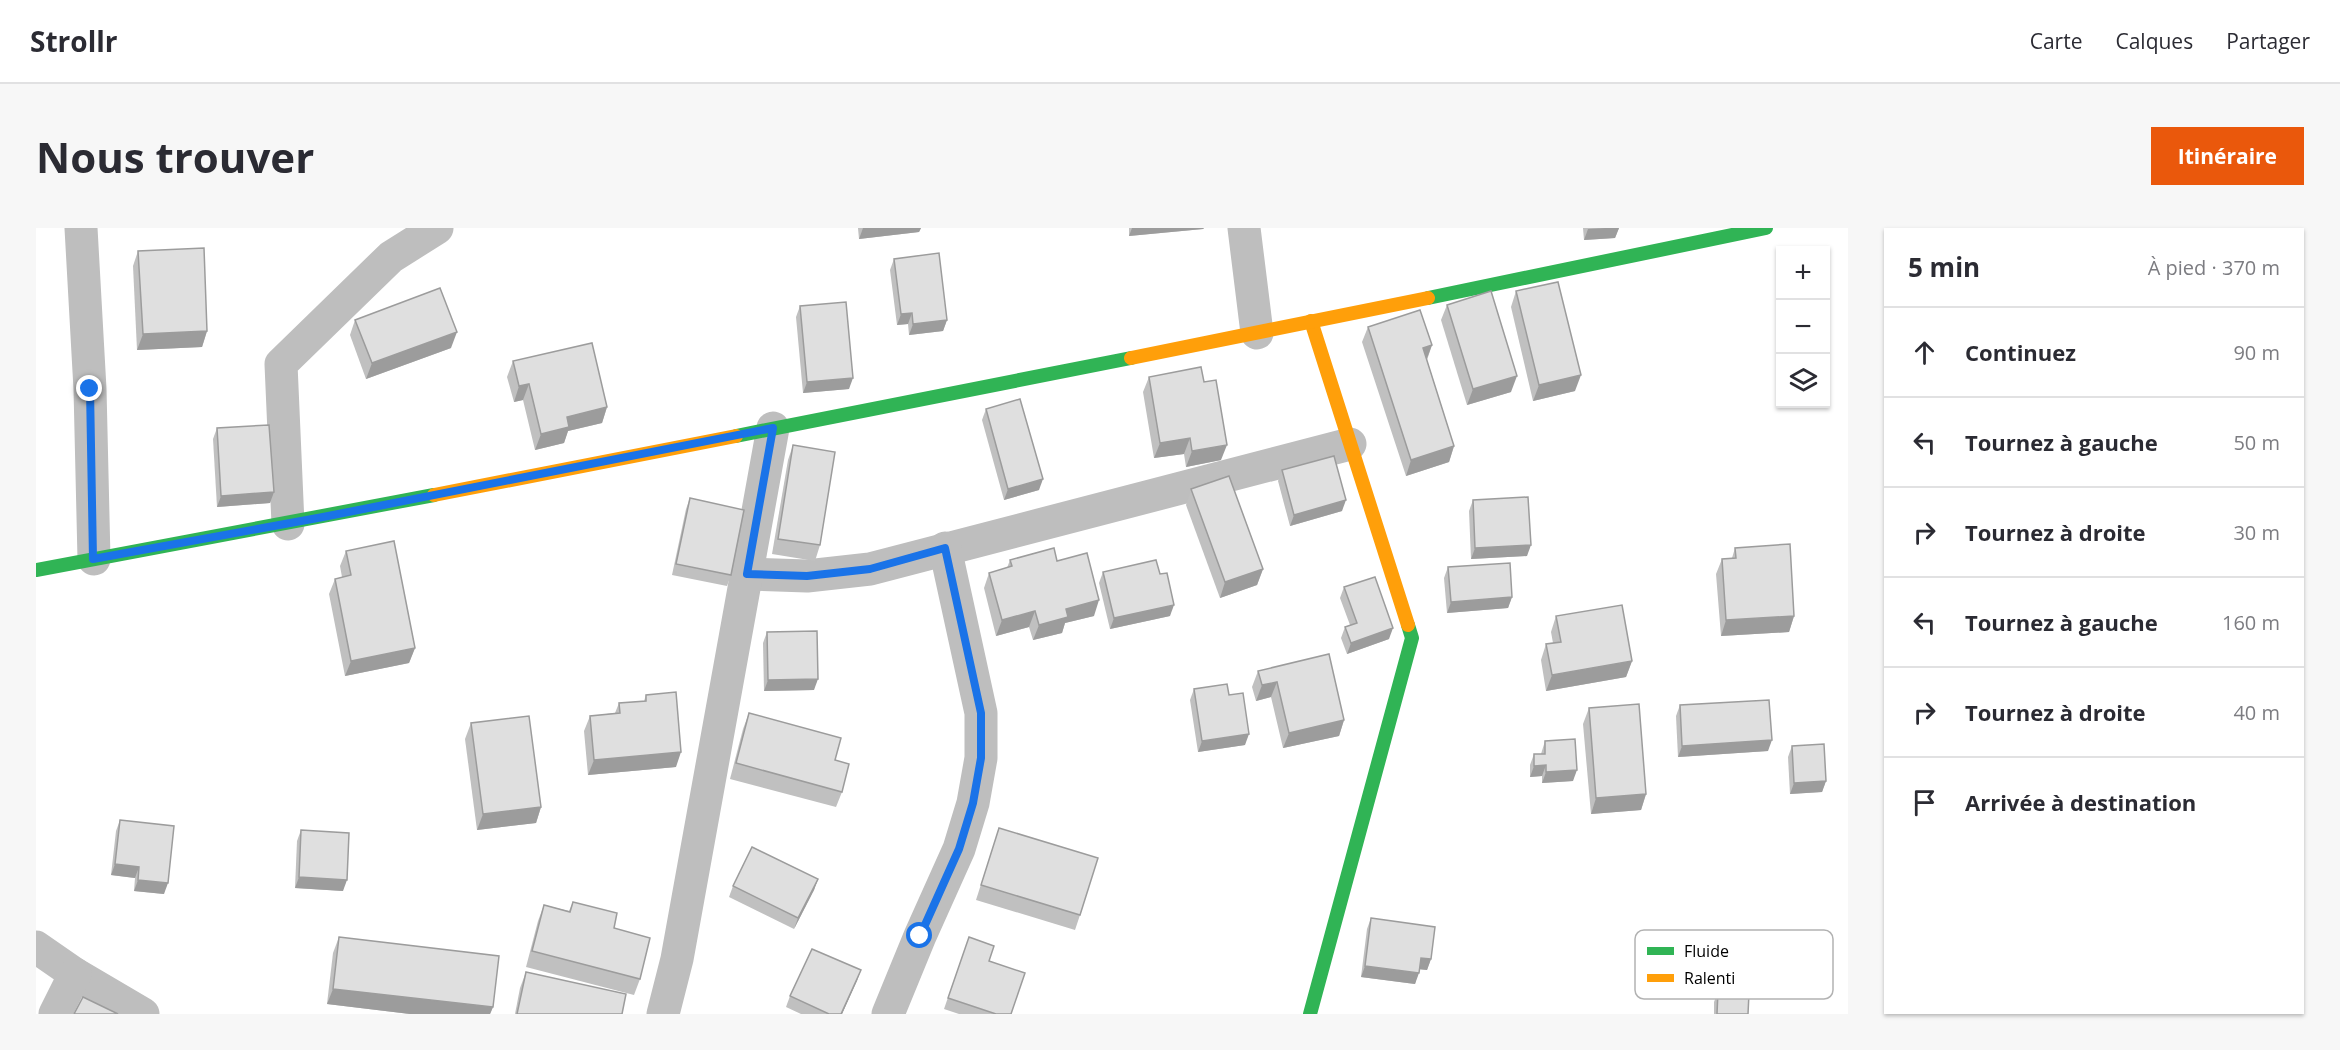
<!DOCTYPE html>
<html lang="fr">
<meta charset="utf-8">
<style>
body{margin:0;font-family:"Open Sans",sans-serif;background:#f7f7f7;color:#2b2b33}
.controls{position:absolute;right:18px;top:18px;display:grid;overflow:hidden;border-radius:0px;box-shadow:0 2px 4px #0004}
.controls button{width:54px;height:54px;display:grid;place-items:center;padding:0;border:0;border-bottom:2px solid #e1e1e2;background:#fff;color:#2b2b33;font:30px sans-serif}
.stop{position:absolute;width:18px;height:18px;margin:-14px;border:4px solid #1a73e8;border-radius:50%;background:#fff}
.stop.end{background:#1a73e8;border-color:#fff;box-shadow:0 2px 6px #0008}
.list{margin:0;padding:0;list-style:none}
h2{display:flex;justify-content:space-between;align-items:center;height:78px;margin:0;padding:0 24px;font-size:26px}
h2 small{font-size:20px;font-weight:400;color:#7c7c81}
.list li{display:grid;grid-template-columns:39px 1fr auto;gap:18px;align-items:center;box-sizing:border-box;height:90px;padding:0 24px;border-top:2px solid #e1e1e2}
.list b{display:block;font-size:22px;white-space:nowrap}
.list em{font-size:20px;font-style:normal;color:#7c7c81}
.icon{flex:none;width:33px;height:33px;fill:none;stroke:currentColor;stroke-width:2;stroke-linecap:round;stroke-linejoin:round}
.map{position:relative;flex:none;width:1812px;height:786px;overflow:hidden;border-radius:0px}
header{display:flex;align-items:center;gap:36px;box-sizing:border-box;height:84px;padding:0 30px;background:#fff;border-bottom:2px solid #e1e1e2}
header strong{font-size:28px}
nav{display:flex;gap:33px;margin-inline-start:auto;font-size:21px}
.intro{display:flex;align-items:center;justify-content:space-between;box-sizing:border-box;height:144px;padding:0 36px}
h1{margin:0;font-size:42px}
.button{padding:15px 27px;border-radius:0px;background:#ea580c;color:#fff;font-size:21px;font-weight:700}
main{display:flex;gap:36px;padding:0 36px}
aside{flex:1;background:#fff;border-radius:0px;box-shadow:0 2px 4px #0004}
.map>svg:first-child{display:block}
</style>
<header>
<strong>Strollr</strong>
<nav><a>Carte</a><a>Calques</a><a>Partager</a></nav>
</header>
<div class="intro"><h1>Nous trouver</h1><a class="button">Itinéraire</a></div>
<main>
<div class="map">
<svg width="1812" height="786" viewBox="0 0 1812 786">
<rect width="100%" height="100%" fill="#fff"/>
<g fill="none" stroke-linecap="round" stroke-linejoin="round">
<g stroke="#bebebe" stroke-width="33">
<path d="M45,0L54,161L58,331"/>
<path d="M1208,0L1221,105"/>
<path d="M252,296L245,136L355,29L401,0"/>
<path d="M711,346L771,348L834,341L1314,216"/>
<path d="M0,719L39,746L107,786"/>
<path d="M19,786L39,746"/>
<path d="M627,786L641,731L737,200"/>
<path d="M852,786L884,708L923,621L937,575L945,530V485L909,320"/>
</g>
<g stroke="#30b455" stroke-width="14">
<path d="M1392,70L1730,0"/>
<path d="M700,208L1095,130"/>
<path d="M0,342L398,267"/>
<path d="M1274,786L1376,410L1372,397"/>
</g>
<g stroke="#ff9f0a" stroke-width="14">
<path d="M1275,93L1372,397"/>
<path d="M1095,130L1392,70"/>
<path d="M398,267L700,208"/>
</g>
</g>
<g fill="#c0c0c0">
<path d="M822,0H885L883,4L823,11Z"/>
<path d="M1093,0H1168L1167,1L1093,8Z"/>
<path d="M1547,0H1583L1579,10L1548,12Z"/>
<path d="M102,23L171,103L166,119L101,122L97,38Z"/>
<path d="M858,31L911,92L907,103L873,107L872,96L861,97L854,42Z"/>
<path d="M1480,63L1539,163L1497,173L1475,79Z"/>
<path d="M1411,77L1475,164L1431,177L1405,92Z"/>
<path d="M764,78L813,161L767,165L760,89Z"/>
<path d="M319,92L415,120L330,151L314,107Z"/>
<path d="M1332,99L1396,117L1391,132L1418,218L1413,234L1370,248L1326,114Z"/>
<path d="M477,133L571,179L566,195L532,203L528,215L499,222L487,172L478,174L471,149Z"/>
<path d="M1113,149L1168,154L1185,232L1150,239L1148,226L1118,230L1107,164Z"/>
<path d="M950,181L1003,262L968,272L946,192Z"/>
<path d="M181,200L238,264L234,275L181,279L177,211Z"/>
<path d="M757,217L784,317L779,333L736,326L752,232Z"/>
<path d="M1246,242L1306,283L1254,298L1242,253Z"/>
<path d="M1155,261L1227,341L1221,357L1184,370L1150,277Z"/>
<path d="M654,270L695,347L691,358L636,347L650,281Z"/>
<path d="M1437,272L1491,328L1435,331L1433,283Z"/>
<path d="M1699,320L1758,388L1753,404L1685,408L1680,346L1686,331L1696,330Z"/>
<path d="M310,323L379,420L373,435L309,448L293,366L299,351L306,349L304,338Z"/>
<path d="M974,332L1021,333L1058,388L1029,395L1026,405L997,412L993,399L960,408L948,360L953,345L971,340Z"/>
<path d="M1412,339L1476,369L1472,380L1411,385L1408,350Z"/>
<path d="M1067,344L1124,346L1134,388L1074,401L1063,355Z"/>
<path d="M1308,359L1353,411L1311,426L1305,410L1309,399L1314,397L1304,370Z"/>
<path d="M1520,388L1596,433L1590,449L1510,463L1505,432L1510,416L1517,415L1515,404Z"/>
<path d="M731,404L778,462L728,463L727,415Z"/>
<path d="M1222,443L1308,492L1303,508L1247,520L1235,469L1220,473L1216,459Z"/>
<path d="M1158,461L1193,467L1209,517L1162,524L1154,472Z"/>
<path d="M610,467L640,539L552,547L548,503L554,488L579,485L583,475L608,473Z"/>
<path d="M1644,477L1732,523L1642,529L1640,488Z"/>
<path d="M1553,480L1610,566L1605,582L1555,586L1547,496Z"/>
<path d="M713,485L799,532L806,564L800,579L694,551L707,501Z"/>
<path d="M435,495L505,579L500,595L441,602L429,511Z"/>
<path d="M1509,513L1537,553L1506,555V548L1494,549V537L1498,526H1505Z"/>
<path d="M1756,518L1790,553L1786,564L1754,566L1752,529Z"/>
<path d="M84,592L128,666L98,663L99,650L75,647L80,603Z"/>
<path d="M963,600L1044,687L1039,702L940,672Z"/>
<path d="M265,602L307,663L259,660L261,613Z"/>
<path d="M782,651L778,662L758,701L693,669L697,658Z"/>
<path d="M537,674L578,700L604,751L598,767L490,739L502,693L508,677L533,683Z"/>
<path d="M1335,690L1395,731L1391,742L1383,741L1379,756L1325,749L1331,701Z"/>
<path d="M303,709L457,779L454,786H374L291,776L297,725Z"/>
<path d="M933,709L975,786H923L908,781Z"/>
<path d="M825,742L806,786H765L750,779L754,768Z"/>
<path d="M490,744L586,786H479L484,760Z"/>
<path d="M1682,763L1712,786H1678V774Z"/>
</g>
<g fill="#9c9c9c">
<path d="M827,0H885L883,4L823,11Z"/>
<path d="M1096,0H1168L1167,1L1093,8Z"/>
<path d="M1569,0H1583L1579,10L1548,12L1552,1Z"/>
<path d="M876,85L872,96L861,97L865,86Z"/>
<path d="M911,92L907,103L873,107L877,96Z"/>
<path d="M171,103L166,119L101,122L107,106Z"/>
<path d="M421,104L415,120L330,151L336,135Z"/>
<path d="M1396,117L1390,133L1387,120Z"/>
<path d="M1545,147L1539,163L1497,173L1503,157Z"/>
<path d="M1481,148L1475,164L1431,177L1437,161Z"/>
<path d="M817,150L813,161L767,165L771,154Z"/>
<path d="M493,156L487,172L478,174L483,158Z"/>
<path d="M571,179L566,195L532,203L528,215L499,222L505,206L531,189Z"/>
<path d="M1154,210L1148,226L1118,230L1124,215Z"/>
<path d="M1191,217L1185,232L1150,239L1156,223Z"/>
<path d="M1418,218L1413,234L1370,248L1375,232Z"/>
<path d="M1007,251L1003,262L968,272L972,261Z"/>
<path d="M238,264L234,275L181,279L185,268Z"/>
<path d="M1310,272L1306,283L1254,298L1258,287Z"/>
<path d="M1495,317L1491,328L1435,331L1439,320Z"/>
<path d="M1227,341L1221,357L1184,370L1189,354Z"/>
<path d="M1476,369L1472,380L1411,385L1415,374Z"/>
<path d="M1063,372L1058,388L1029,395L1026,405L997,412L1003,397L1030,381Z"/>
<path d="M1138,377L1134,388L1074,401L1078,390Z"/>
<path d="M999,383L993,399L960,408L966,392Z"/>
<path d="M1758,388L1753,404L1685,408L1690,392Z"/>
<path d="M1357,400L1353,411L1311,426L1315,415Z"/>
<path d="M379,420L373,435L309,448L315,433Z"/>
<path d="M1596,433L1590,449L1510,463L1516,447Z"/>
<path d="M782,451L778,462L728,463L732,452Z"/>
<path d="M1241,454L1235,469L1220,473L1226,457Z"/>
<path d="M1308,492L1303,508L1247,520L1253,505Z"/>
<path d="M1213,506L1209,517L1162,524L1166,513Z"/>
<path d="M1736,512L1732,523L1642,529L1646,518Z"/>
<path d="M645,524L640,539L552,547L558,532Z"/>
<path d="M1510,537L1506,548L1494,549L1498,538Z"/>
<path d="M1541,542L1537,553L1506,555L1510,544Z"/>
<path d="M1790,553L1786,564L1754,566L1758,555Z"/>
<path d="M1610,566L1605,582L1555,586L1560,570Z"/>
<path d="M505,579L500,595L441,602L447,586Z"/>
<path d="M79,636L103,639L99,650L75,647Z"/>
<path d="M263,649L311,652L307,663L259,660Z"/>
<path d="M782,651L778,662L758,701L762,690Z"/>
<path d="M102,652L132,655L128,666L98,663Z"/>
<path d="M1385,730L1395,731L1391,742L1381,741Z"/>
<path d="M1329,738L1383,745L1379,756L1325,749Z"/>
<path d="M825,742L821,753L806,786H805Z"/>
<path d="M297,761L457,779L454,786H374L291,776Z"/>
</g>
<g fill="#dfdfdf" stroke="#9c9c9c" stroke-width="1.5">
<path d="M168,20L171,103L107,106L102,23Z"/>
<path d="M903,25L911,92L877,96L876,85L865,86L858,31Z"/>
<path d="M1522,54L1545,147L1503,157L1480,63Z"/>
<path d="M404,60L421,104L336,135L319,92Z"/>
<path d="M1455,63L1481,148L1437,161L1411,77Z"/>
<path d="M810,74L817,150L771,154L764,78Z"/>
<path d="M1384,82L1396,117L1387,120L1418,218L1375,232L1332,99Z"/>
<path d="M556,115L571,179L531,189L533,199L505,206L493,156L483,158L477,133Z"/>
<path d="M1165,139L1168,154L1180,152L1191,217L1156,223L1154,210L1124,215L1113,149Z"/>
<path d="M984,171L1007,251L972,261L950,181Z"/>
<path d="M233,197L238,264L185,268L181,200Z"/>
<path d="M757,217L799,224L784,317L742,311Z"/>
<path d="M1298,228L1310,272L1258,287L1246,242Z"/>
<path d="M1193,248L1227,341L1189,354L1155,261Z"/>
<path d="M1492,269L1495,317L1439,320L1437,272Z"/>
<path d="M654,270L708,282L695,347L640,336Z"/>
<path d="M358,313L379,420L315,433L299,351L315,347L310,323Z"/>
<path d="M1754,316L1758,388L1690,392L1686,331L1700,330L1699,320Z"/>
<path d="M1018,320L1021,333L1051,325L1063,372L1030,381L1032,389L1003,397L999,383L966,392L953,345L976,338L974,332Z"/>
<path d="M1120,332L1124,346L1131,345L1138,377L1078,390L1067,344Z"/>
<path d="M1474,335L1476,369L1415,374L1412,339Z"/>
<path d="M1339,349L1357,400L1315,415L1309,399L1321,395L1308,359Z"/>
<path d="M1586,377L1596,433L1516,447L1510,416L1525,414L1520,388Z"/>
<path d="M781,403L782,451L732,452L731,404Z"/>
<path d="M1293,426L1308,492L1253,505L1241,454L1226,457L1222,443Z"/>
<path d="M1191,456L1193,467L1207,465L1213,506L1166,513L1158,461Z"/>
<path d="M640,464L645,524L558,532L554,488L584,485L583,475L610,473V467Z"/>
<path d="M1733,472L1736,512L1646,518L1644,477Z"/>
<path d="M1603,476L1610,566L1560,570L1553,480Z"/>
<path d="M713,485L805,510L799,532L813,536L806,564L700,535Z"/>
<path d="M493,488L505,579L447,586L435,495Z"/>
<path d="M1539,511L1541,542L1510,544V537L1498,538V526H1509V513Z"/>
<path d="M1788,516L1790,553L1758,555L1756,518Z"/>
<path d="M84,592L138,598L132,655L102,652L103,639L79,636Z"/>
<path d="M963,600L1062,630L1044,687L945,657Z"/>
<path d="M265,602L313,605L311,652L263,649Z"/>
<path d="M716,619L782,651L762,690L697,658Z"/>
<path d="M537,674L581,685L578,700L614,710L604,751L496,723L508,677L534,684Z"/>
<path d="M1335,690L1399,699L1395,731L1385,730L1383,745L1329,738Z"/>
<path d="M303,709L463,728L457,779L297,761Z"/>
<path d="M933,709L958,718L953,733L989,745L975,786H960L912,770Z"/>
<path d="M776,721L825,742L805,786H793L754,768Z"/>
<path d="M490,744L590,766L586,786H481Z"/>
<path d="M1682,763L1713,765L1712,786H1681Z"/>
<path d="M47,769L82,786H38Z"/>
</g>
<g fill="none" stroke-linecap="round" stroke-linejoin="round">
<path stroke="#1a73e8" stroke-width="8" d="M54,161L57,331L287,289L737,200L711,346L771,348L834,341L909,320L945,485V530L937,575L923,621L884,708"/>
</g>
<rect x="1599" y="702" width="198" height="69" rx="9" fill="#fff" stroke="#b2b2b2" stroke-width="1.5"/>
<rect x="1611" y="719" width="27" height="8" fill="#30b455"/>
<rect x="1611" y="746" width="27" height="8" fill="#ff9f0a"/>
<g font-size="16" fill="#000">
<text x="1648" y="729">Fluide</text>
<text x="1648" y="756">Ralenti</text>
</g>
</svg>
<div class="controls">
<button>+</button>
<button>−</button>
<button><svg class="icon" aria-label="layers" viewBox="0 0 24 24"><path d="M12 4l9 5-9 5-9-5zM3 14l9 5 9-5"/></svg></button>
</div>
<div class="stop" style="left:884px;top:708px"></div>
<div class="stop end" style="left:54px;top:161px"></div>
</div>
<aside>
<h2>5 min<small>À pied · 370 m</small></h2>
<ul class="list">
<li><svg class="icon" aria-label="ahead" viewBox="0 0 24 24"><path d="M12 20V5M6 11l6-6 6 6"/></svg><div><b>Continuez</b></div><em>90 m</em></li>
<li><svg class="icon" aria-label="left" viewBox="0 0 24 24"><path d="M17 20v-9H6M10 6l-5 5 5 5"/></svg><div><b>Tournez à gauche</b></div><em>50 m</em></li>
<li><svg class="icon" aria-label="right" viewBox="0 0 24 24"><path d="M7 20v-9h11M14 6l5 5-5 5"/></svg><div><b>Tournez à droite</b></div><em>30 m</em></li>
<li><svg class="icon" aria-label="left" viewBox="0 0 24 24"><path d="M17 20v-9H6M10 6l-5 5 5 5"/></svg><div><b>Tournez à gauche</b></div><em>160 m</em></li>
<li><svg class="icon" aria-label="right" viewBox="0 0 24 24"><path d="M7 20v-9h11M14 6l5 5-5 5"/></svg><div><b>Tournez à droite</b></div><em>40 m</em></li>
<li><svg class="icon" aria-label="arrive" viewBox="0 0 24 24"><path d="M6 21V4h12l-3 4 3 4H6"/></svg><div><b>Arrivée à destination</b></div></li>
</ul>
</aside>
</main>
